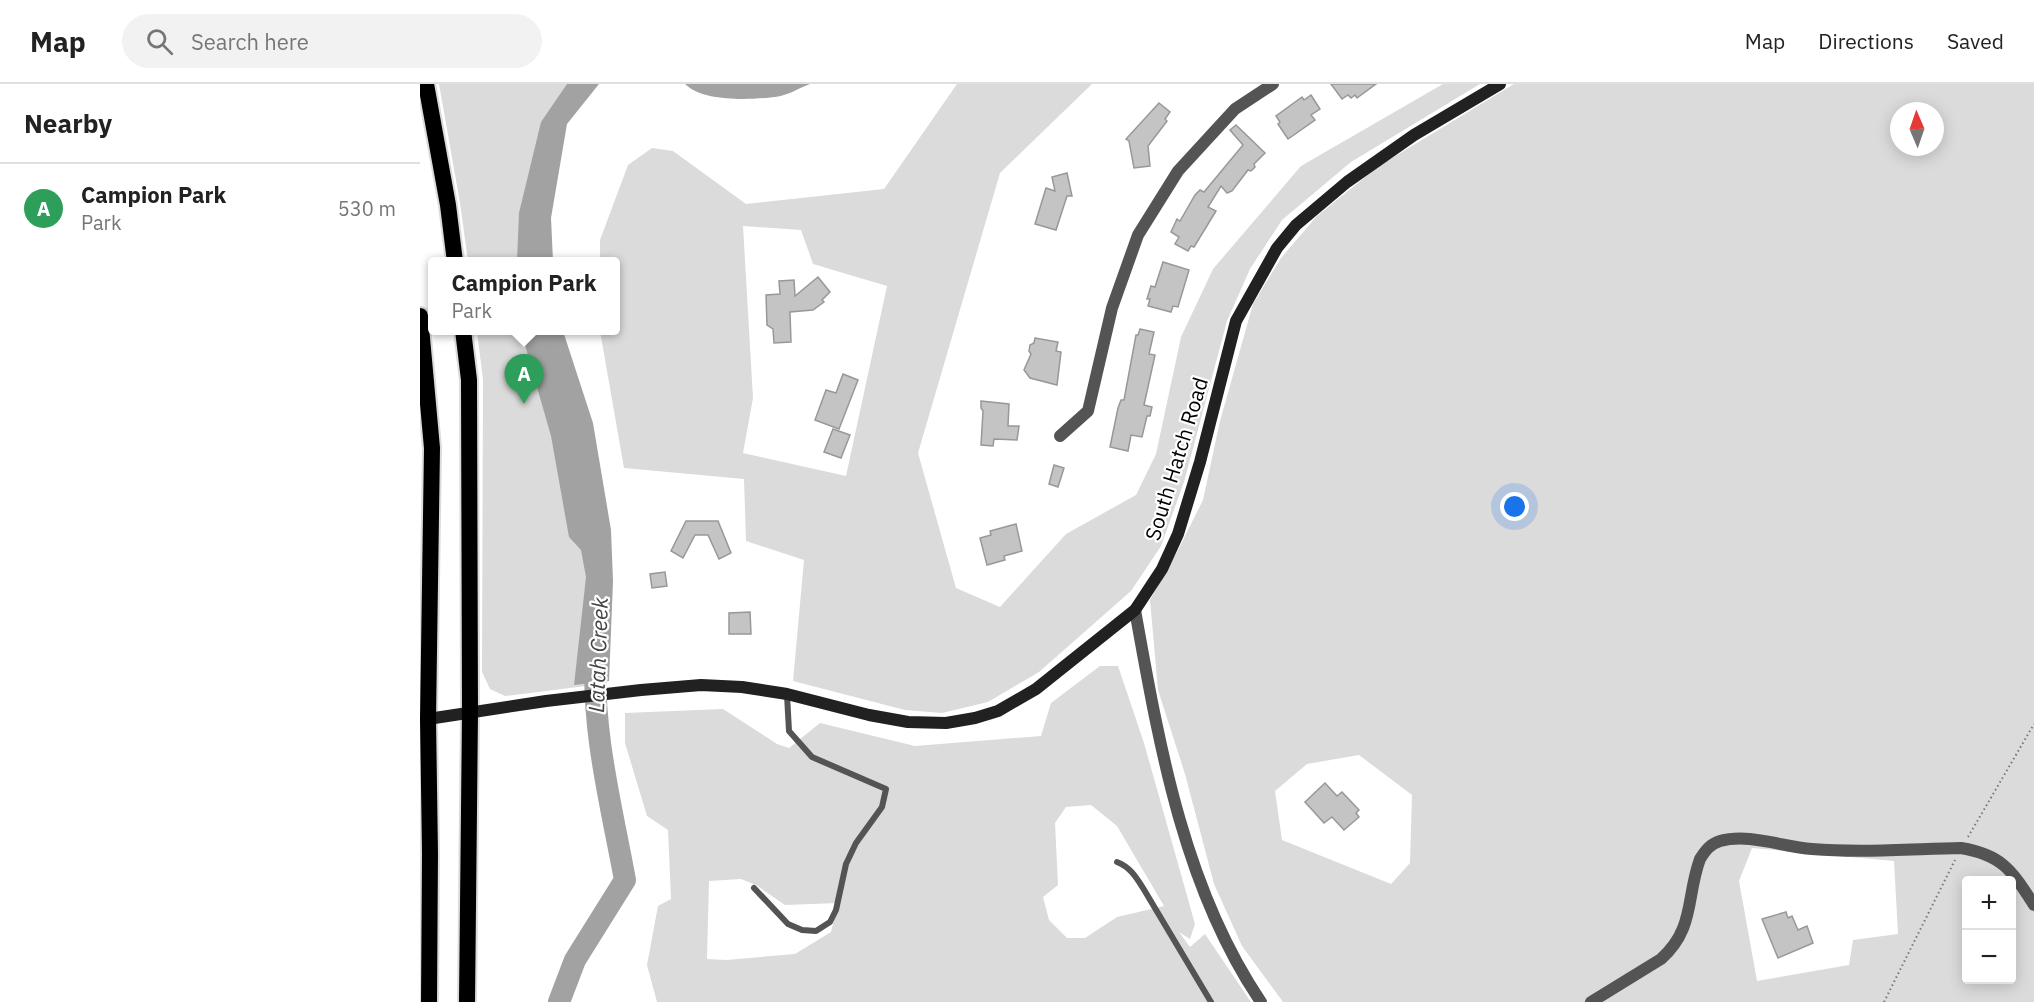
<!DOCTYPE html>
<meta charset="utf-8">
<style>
body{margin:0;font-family:"IBM Plex Sans",sans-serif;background:#f2f2f2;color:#222}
.controls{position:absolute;right:18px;bottom:18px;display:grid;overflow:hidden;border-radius:6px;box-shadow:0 3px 15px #0003}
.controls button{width:54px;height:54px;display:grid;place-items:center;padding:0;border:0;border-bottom:2px solid #e0e0e0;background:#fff;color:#222;font:30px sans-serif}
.compass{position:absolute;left:1470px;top:18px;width:54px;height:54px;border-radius:50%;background:#fff;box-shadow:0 3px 15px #0003;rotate:358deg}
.you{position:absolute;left:1095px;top:423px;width:21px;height:21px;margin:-15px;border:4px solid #fff;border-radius:50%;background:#1a73e8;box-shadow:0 0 0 9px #1a73e833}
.badge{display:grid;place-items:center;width:39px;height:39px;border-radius:50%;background:#ea580c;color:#fff;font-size:20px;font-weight:700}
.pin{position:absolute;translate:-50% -50px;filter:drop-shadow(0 2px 3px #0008)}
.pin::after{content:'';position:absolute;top:32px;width:21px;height:18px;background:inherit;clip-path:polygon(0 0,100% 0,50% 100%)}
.popup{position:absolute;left:8px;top:173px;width:192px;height:78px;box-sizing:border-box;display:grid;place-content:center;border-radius:6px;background:#fff;filter:drop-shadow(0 2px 4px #0005);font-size:20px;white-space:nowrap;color:#767676}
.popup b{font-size:22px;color:#222}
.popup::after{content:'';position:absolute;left:50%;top:100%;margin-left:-12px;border:12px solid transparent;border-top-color:#fff}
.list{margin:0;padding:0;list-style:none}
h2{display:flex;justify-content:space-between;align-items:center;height:78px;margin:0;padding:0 24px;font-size:26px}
h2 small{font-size:20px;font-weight:400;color:#767676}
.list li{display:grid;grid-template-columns:39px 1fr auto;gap:18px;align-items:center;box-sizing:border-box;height:90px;padding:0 24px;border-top:2px solid #e0e0e0}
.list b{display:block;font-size:22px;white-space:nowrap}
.list p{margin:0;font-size:20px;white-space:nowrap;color:#767676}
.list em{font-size:20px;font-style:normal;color:#767676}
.icon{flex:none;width:33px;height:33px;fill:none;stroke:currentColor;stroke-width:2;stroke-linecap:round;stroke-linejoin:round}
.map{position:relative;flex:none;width:1614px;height:918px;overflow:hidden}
header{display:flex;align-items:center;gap:36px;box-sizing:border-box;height:84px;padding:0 30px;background:#fff;border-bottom:2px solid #e0e0e0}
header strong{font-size:28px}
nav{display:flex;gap:33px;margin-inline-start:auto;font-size:21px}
.search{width:420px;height:54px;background:#f2f2f2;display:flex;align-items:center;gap:15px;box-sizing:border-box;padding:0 21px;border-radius:33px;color:#767676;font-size:22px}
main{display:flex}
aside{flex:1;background:#fff}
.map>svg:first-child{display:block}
</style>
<header>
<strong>Map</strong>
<div class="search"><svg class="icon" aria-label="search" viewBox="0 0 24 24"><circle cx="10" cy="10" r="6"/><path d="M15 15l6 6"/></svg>Search here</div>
<nav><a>Map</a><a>Directions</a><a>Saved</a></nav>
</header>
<main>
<aside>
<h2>Nearby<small></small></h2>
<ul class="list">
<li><span class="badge" style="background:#2e9e5b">A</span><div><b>Campion Park</b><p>Park</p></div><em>530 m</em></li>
</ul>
</aside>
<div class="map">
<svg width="1614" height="918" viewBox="0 0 1614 918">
<rect width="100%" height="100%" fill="#fff"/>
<g fill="#dbdbdb" fill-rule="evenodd">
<path d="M19,0H166L137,37L118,177H48L40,119Z"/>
<path d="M537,0H672L580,89L498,369L536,504L580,523L646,450L716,411L736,370L761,253L793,185L881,82L1023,0H1060L931,78L862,136L830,185L807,237L764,398L741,462L711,507L619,588L568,618L522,629L485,626L373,597L384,476L326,457L324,395L204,384L180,247L195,246V178L180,177V156L208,81L232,64L253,67L326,120L464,105ZM323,142L381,146L393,180L467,202L426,392L323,369L333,314Z"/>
<path d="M1094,0H1614V918H863L822,862L794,800L765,690L738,606L730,516L759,464L783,416L800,337L833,220L861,174L897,132L959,82ZM1479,27H1515V63H1479ZM939,671L992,711L990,779L971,800L862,756L855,707L887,680ZM1332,764L1474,777L1478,850L1433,856L1429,881L1337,897L1319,797ZM1546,796H1592V896H1546Z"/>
<path d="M57,247H125L181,490L182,600L85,612L70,605L62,588L63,296Z"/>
<path d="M680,582H698L724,659L775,840L770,855L759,848L770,863L785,850L831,918H237L227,881L238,822L251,815L248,746L227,732L205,659V629L303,625L357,660L369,664L400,639L495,662L621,652L631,619ZM671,721L697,742L744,822L697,833L665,854H647L629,836L623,813L638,801L635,739L646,723ZM321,795L336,801L365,821L418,819L411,848L375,870L306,876L287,875L289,797Z"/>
</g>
<g fill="#a2a2a2">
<path d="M147,0H179L147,40L131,134L133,177H97L99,129L121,38Z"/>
<path d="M265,0H390C379,4 367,12 355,13C330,16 283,18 265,0Z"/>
<path d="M101,247H143L173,339L191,446L193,497L189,597L154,601L166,493L161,466L149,453L131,352Z"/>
</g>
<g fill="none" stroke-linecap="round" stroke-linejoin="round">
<path stroke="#a2a2a2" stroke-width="22" d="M139,918L155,876L205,796C191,720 171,644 176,567"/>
</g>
<g fill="#c4c4c4" stroke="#989898" stroke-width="1.5">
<path d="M911,0H956L937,14L935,11L931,14L928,11L922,15Z"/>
<path d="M891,11L900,25L891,31L895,36L868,55L858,40L860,38L856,32L882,13L884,16Z"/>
<path d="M739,19L750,28L745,35L747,37L728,62L730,82L714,84L709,57L706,55Z"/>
<path d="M816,41L845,69L834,80L835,83L831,87L828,86L812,107L807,109L801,102L788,123L796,127L774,163L771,162L768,167L755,160L759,153L751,148L757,135L760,137L775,111L780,106L784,108L823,61L810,46Z"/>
<path d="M647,89L652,112H647L636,146L615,140L626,104L635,107L632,93Z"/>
<path d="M743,178L769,186L758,223L753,222L751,228L728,222L730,215H727L731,202L735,203Z"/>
<path d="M398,193L410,208L402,216L404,218L393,226L370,228L371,258L354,259L353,245L347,241L346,211L360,210L359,197L374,196L375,212Z"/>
<path d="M720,245L734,248L729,270L735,271L724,321L732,323L730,332H727L722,353L711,351L708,367L690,363L698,324L701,316H704L716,251H718Z"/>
<path d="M615,254L638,258L636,267L641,268L637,301L610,294L604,286L611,270L609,267L610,261L614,259Z"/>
<path d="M423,290L438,296L419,345L395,336L406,306L416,309Z"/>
<path d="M561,317L589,320L588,342H599L597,356L574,355L573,362L561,361L563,327L561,324Z"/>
<path d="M413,345L430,351L421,374L404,368Z"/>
<path d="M634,381L644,384L638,403L629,400Z"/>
<path d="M266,437H298L311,469L299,475L288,451H275L263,474L251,467Z"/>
<path d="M596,440L602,467L584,472L585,476L567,481L560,454L571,451L570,447Z"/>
<path d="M245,488L247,502L232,504L230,490Z"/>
<path d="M330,528L331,550H309V529Z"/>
<path d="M905,699L917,712L922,708L939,726L936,729L939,733L924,746L912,733L904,739L885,718Z"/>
<path d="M1366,828L1368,834L1372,832L1378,846L1387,842L1393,859L1358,874L1342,835Z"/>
</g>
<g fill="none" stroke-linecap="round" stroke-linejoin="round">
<g stroke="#dbdbdb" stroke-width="20">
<g id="trunk">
<path d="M6,0L28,121L35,178"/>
<path d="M0,232L12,364L8,635L10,769L9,918"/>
<path d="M43,246L49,296L50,629L47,918"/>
</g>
</g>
<g stroke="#767676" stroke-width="2" stroke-dasharray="1.5 3" stroke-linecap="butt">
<path d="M1548,753L1614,640"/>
<path d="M1464,918L1535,776"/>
</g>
<g stroke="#545454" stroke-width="6">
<path d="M697,778C710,783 716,793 723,804L791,918"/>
<path d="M334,804L368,840L382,846L396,847L410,838L416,826L426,780L436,759L462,723L466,705L392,673L369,647L367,611"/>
</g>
<g stroke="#545454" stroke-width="12">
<path d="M640,352L668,327L692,224L718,151L758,87L815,25L853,0"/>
<path d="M1171,918L1241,875C1275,845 1266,813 1280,775C1285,767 1290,760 1300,757C1329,749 1363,763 1392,765C1441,769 1492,765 1541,764C1583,771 1592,787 1614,821"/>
</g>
<path stroke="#545454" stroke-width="12" d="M715,526C739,659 763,803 841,918"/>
<path stroke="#212121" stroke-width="12" d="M8,635L126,617L221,606L281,601L322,603L367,610L449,631L488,638L526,639L555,634L578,627L616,605L715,526L742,485L758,450L780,378L816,237L857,164L876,141L927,98L994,51L1080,0"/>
<use href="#trunk" stroke="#000" stroke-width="16"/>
</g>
<g text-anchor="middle" stroke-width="4.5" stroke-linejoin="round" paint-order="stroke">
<g font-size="21" fill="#000" stroke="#fff">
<text transform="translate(757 375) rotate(-73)" y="7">South Hatch Road</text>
</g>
<g font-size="22" font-style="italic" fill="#434343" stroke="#fff">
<text transform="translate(178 571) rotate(-88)" y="8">Latah Creek</text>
</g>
</g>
</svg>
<div class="controls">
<button>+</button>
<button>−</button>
</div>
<svg class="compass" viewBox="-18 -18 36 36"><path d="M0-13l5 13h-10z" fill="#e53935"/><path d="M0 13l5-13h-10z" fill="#767676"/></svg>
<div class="you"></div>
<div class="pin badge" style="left:104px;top:320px;background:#2e9e5b">A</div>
<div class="popup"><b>Campion Park</b>Park</div>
</div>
</main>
